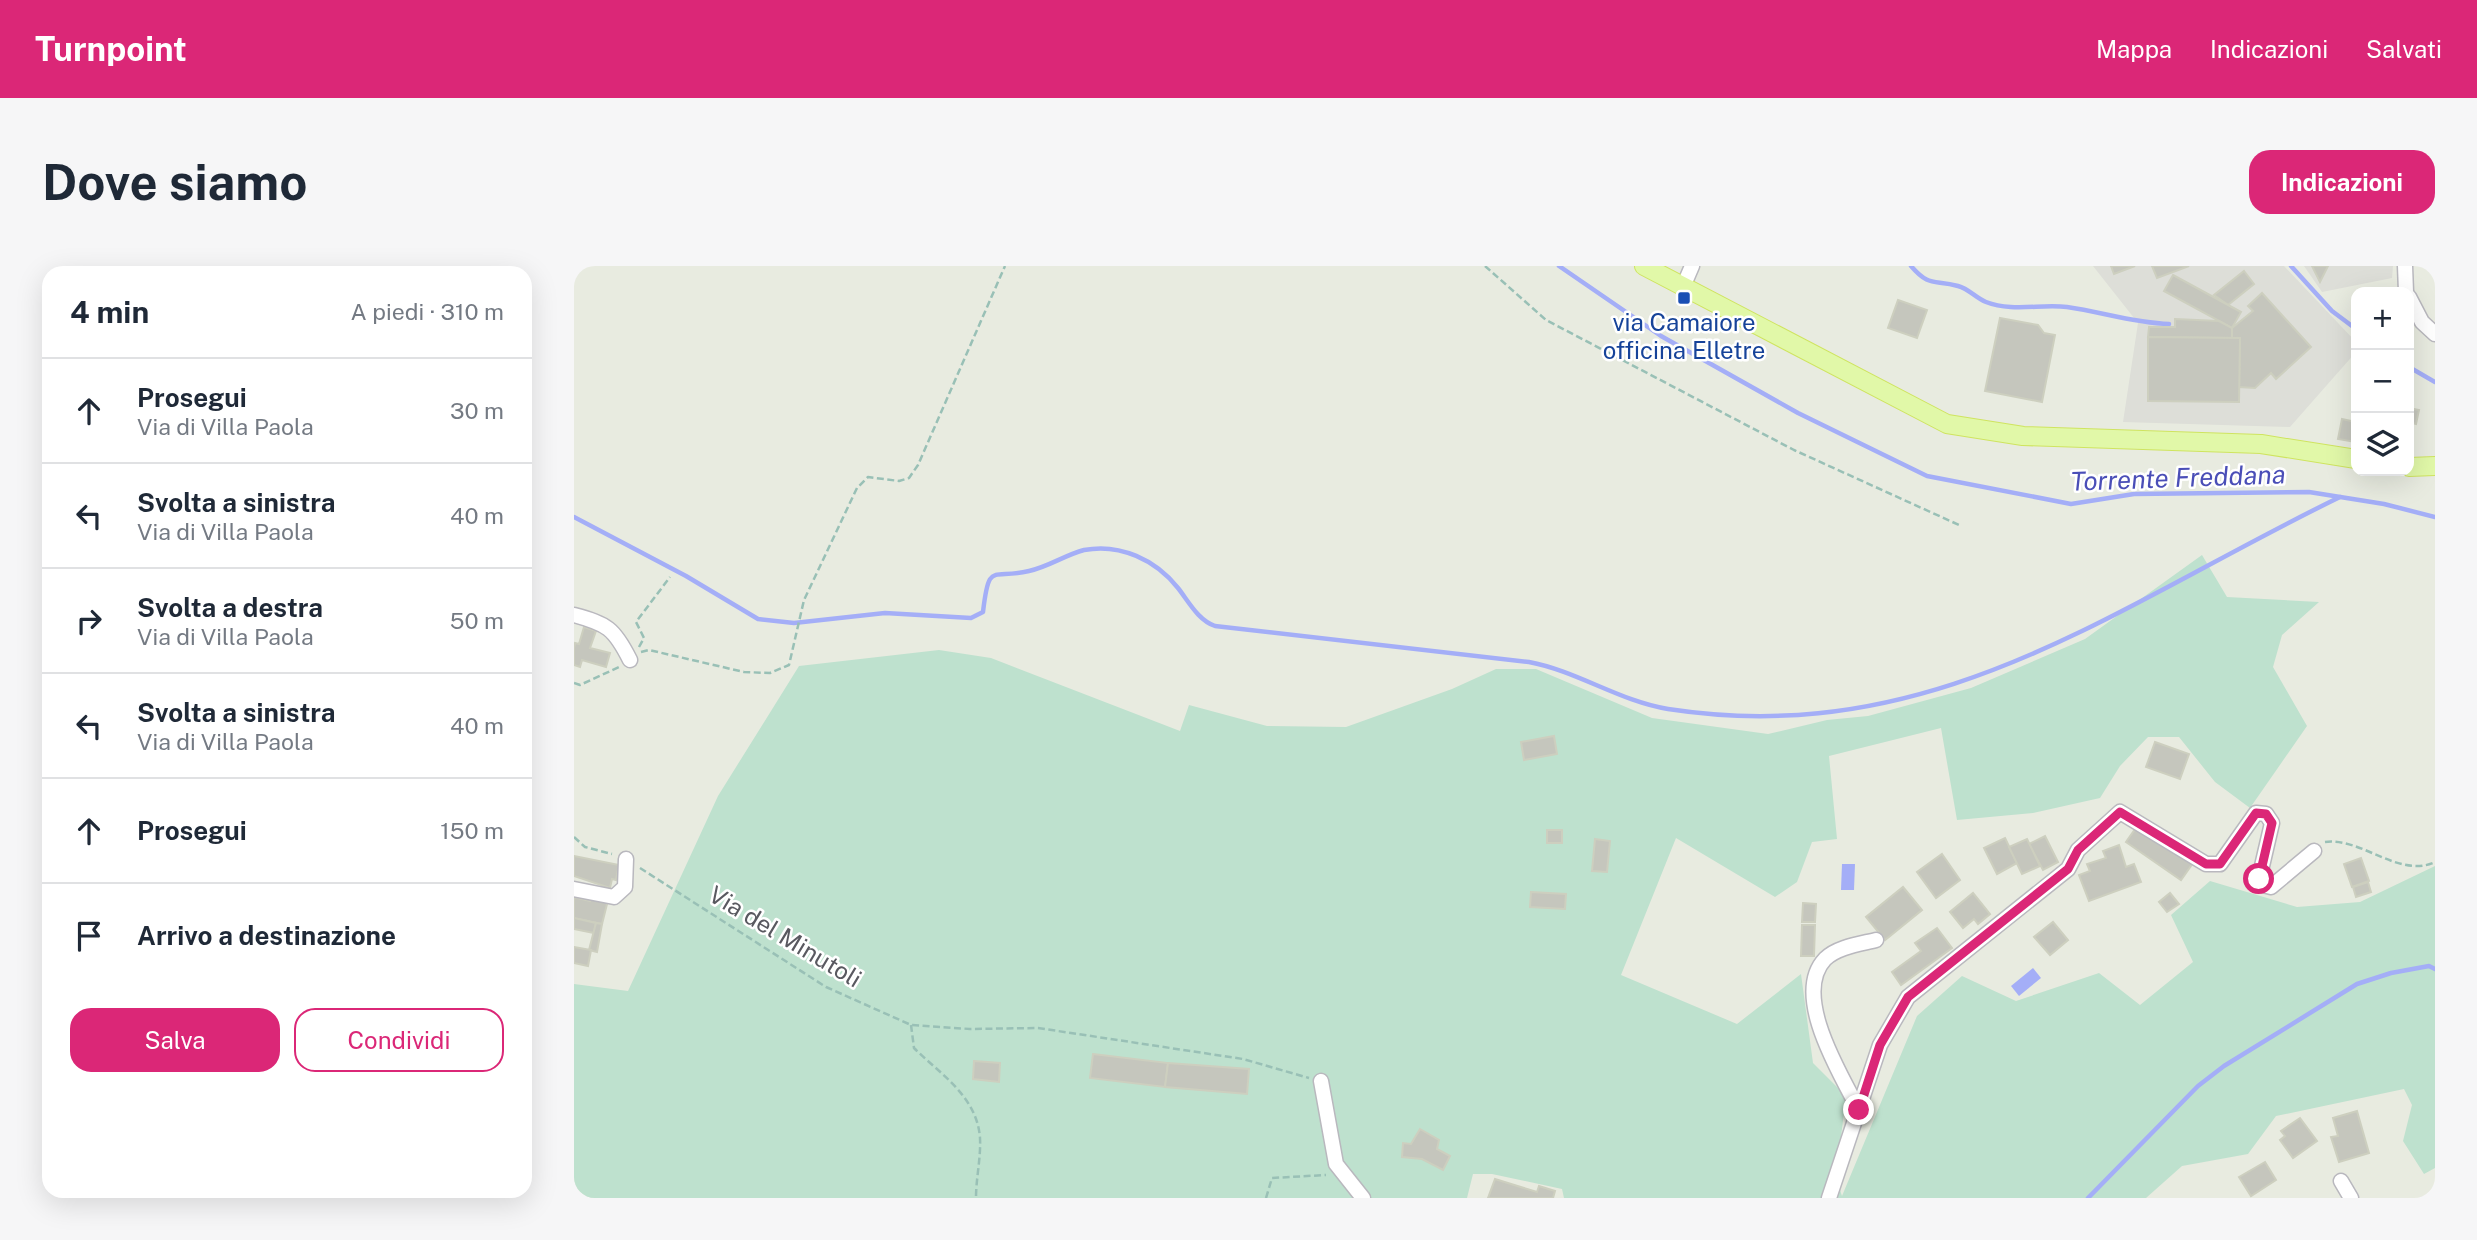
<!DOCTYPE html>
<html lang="it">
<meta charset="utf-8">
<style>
body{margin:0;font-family:"Public Sans",sans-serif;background:#f6f6f7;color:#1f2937}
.controls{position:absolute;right:21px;top:21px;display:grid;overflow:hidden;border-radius:14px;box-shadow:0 7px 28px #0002}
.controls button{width:63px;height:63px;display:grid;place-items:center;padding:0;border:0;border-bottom:2px solid #e0e1e3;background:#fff;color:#1f2937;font:35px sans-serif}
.stop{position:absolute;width:21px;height:21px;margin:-16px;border:5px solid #db2777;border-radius:50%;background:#fff}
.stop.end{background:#db2777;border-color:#fff;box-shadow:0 2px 7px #0008}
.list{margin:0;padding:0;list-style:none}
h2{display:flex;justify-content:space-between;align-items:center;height:91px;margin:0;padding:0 28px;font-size:30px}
h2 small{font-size:23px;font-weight:400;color:#747a83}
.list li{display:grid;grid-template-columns:46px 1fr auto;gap:21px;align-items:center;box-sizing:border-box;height:105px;padding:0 28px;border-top:2px solid #e0e1e3}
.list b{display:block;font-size:26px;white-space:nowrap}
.list p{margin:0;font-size:23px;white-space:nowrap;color:#747a83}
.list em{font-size:23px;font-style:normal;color:#747a83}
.actions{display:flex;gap:14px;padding:21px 28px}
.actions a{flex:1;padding:16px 0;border:2px solid #db2777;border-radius:21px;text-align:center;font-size:24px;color:#db2777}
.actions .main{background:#db2777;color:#fff}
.icon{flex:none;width:38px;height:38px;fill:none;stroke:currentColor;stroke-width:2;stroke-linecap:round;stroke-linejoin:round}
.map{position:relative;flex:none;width:1861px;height:932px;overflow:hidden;border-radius:21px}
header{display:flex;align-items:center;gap:42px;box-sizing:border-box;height:98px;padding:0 35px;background:#db2777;color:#fff}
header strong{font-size:33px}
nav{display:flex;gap:38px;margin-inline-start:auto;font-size:24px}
.intro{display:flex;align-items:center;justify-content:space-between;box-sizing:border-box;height:168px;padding:0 42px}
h1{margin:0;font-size:49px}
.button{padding:18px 32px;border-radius:21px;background:#db2777;color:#fff;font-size:24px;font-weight:700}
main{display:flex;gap:42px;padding:0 42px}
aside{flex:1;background:#fff;border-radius:21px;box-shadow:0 7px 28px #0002}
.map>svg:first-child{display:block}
</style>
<header>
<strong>Turnpoint</strong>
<nav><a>Mappa</a><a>Indicazioni</a><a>Salvati</a></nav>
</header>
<div class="intro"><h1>Dove siamo</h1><a class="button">Indicazioni</a></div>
<main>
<aside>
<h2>4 min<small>A piedi · 310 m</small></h2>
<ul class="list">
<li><svg class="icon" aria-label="ahead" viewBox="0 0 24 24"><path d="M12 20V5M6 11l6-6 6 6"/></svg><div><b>Prosegui</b><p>Via di Villa Paola</p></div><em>30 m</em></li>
<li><svg class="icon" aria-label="left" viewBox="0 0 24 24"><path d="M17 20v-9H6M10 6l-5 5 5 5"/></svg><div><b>Svolta a sinistra</b><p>Via di Villa Paola</p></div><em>40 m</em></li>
<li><svg class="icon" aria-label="right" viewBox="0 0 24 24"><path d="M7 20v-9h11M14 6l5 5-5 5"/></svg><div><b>Svolta a destra</b><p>Via di Villa Paola</p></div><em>50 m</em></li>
<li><svg class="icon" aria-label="left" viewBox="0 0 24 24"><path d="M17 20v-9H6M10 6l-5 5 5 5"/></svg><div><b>Svolta a sinistra</b><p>Via di Villa Paola</p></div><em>40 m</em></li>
<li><svg class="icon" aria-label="ahead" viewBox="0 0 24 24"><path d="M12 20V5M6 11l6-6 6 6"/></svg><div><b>Prosegui</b></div><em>150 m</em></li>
<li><svg class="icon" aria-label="arrive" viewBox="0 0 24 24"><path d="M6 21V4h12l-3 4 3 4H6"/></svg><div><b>Arrivo a destinazione</b></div></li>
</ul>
<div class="actions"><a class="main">Salva</a><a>Condividi</a></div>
</aside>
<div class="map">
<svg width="1861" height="932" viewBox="0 0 1861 932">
<rect width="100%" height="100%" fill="#e8ebe0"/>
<g fill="#ddded8">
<path d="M1519,0H1710L1782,76V86L1716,161L1549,156L1564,57Z"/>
<path d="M1730,0H1819L1818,12L1748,26Z"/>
</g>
<path fill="#bee1ce" d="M1628,289L1653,331L1745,336L1708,369L1699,401L1733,460L1676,542L1641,516L1605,471H1574L1546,500L1526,532L1459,547L1383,554L1367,462L1255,490L1263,573L1238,576L1223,616L1201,631L1102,572L1047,709L1163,758L1227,708L1239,797L1272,830L1262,912L1268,930L1343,750L1388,710L1442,735L1525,707L1566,739L1619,696L1597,649L1636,615L1723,641L1786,636L1861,600V902L1850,908L1829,875L1838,839L1830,823L1702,850L1674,888L1608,900L1572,932H990L988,923L918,908H899L893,932H0V718L54,725L144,530L225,400L365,384L417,392L606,465L615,439L693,460L772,461L878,423L922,403H962L1078,452L1194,468L1253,454L1294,450L1397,422L1511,373Z"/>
<g fill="#a4aef7">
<path d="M1268,598H1281L1280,624H1267Z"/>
<path d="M1459,702L1467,712L1445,730L1437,720Z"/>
</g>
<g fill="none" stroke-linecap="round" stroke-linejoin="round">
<g stroke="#a4aef7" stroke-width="4.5">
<path d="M985,0L1087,70L1224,147L1353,210L1497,238L1560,228L1735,226L1810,238L1861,251"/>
<path d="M1337,0C1356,22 1360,13 1384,20C1395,23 1402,32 1412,36C1438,46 1466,38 1493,41C1528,46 1560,57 1595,58"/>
<path d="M1717,0L1758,45L1782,63"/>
<path d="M1835,101L1861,116"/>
<path d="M0,251L112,310L184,353L220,357L311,347L397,352L409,346C415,294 418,314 455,305C474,301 491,289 510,284C546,277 582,294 604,322C615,336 624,354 641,360L955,396C1003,405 1045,435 1094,443C1361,484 1541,340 1766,231"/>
<path d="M1514,932L1624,820L1650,800L1783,718L1817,707L1855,700L1861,703"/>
</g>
</g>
<g fill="#c5c6bd" stroke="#cdcfbf" stroke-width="2">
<path d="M1537,0H1561L1540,8Z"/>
<path d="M1578,0H1615L1583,12Z"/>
<path d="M1738,0H1754L1746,16Z"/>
<path d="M1670,5L1680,18L1654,39L1640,29Z"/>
<path d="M1599,9L1667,46L1658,62L1590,25Z"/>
<path d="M1688,27L1737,81L1702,113L1697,107L1681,122L1665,121L1666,72H1658V62L1679,45L1674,40Z"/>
<path d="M1324,34L1353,44L1343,72L1314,62Z"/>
<path d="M1426,52L1464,59L1470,67L1481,69L1468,136L1411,125Z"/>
<path d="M1601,53L1645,55L1658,62V72L1574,71L1575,61H1601Z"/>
<path d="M1574,71L1666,72L1665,136L1574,135Z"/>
<path d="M1835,142L1845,144L1842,158L1835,156Z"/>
<path d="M1768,153L1782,156V176L1764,173Z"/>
<path d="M10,361L22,365L16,382L36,387L32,401L8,394L6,401L0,399V382L1,377L5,378Z"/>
<path d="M980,470L983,488L950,494L947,476Z"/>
<path d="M1581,476L1615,488L1606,513L1572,501Z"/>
<path d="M1564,559L1619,597L1607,614L1552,576Z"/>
<rect x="973" y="564" width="15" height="13"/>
<path d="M1471,570L1484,596L1469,604L1455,578Z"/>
<path d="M1431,572L1443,597L1423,608L1410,582Z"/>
<path d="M1021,573L1036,575L1033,606L1018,605Z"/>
<path d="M1453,573L1466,600L1448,608L1435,581Z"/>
<path d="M1545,579L1552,601L1560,598L1567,616L1515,635L1505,609L1516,605L1513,598L1532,592L1529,585Z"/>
<path d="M1368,588L1386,614L1362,632L1343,606Z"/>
<path d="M0,590L45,599L42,614L38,613L36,622L0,610Z"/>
<path d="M1787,592L1795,615L1778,621L1770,598Z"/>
<path d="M1794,616L1797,626L1782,631L1779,621Z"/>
<path d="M1329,621L1348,644L1311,674L1292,651Z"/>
<path d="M957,626L992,628L991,643L956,641Z"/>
<path d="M1399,627L1416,648L1404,658L1400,653L1389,662L1376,646Z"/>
<path d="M1596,627L1605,638L1593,646L1585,636Z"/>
<path d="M17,630L34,634L28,658L0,652V631L16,635Z"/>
<path d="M1229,637L1242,638L1241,656H1228Z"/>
<path d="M0,652L22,657L20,667L0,663Z"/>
<path d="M1479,656L1494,674L1476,689L1460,671Z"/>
<path d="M22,657L28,658L23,686L15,684Z"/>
<path d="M1228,659H1241L1240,690H1227Z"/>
<path d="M1363,662L1378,682L1327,719L1318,706L1347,685L1341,677Z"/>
<path d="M0,681L17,684L14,700L0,697Z"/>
<path d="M519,788L594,797L591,821L516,812Z"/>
<path d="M400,795L426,797L425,816L399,813Z"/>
<path d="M594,797L675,803L673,828L591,821Z"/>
<path d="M1783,845L1795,887L1765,896L1757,871L1764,870L1759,852Z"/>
<path d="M1726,852L1743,875L1719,892L1706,874L1711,870L1707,865Z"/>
<path d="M846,863L865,874L863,883L876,890L869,904L848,893L828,891L829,877L837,878Z"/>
<path d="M1691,896L1702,914L1677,930L1665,911Z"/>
<path d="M921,913L963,926L965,920L981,925L979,932H914Z"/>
</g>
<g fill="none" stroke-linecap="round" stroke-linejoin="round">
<g stroke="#b9b8be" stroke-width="17">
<g id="minor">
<path d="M1831,0L1832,26"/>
<path d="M1109,21L1118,0"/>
<path d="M1835,31L1848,56L1861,68"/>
<path d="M0,349C33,358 40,362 56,394"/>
<path d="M0,623L40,631L51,621L52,593"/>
<path d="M747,815L762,898L789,932"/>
<path d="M1285,844C1267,809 1217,729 1251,693C1263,681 1286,678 1302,674"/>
<path d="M1767,915L1777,932"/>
<path d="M1255,932L1306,779L1334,731L1494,603L1504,584L1546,546L1632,598H1646L1682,547L1692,548L1698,557L1685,613L1689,619L1697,621L1740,585"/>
</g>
</g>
<g stroke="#cfe460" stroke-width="20">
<g id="major">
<path d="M1070,0L1373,158L1449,170L1687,178L1782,193"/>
<path d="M1835,201L1861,200"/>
</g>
</g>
<g stroke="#99c0b6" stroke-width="2.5" stroke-dasharray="7 3.5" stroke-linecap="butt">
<path d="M911,0L972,54L1220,184L1385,259"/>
<path d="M65,381L70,372L62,356L96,311"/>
<path d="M67,386L75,384L170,406L196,407L215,399L230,334L283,222L294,211L325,215L335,212L344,199L431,0"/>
<path d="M0,417L6,419L45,401"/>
<path d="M0,571L11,581L38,588"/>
<path d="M1751,576C1788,571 1825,613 1861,596"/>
<path d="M66,602L252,721L337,759L396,763L464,762L669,793L735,812"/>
<path d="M337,759L340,782C366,808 403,830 406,872C407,892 402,912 402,932"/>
<path d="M692,932L698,912L752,909"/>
</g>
<use href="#minor" stroke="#fff" stroke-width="14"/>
<use href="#major" stroke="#e1f8a8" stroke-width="18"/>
</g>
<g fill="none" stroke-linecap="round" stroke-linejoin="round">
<path stroke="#db2777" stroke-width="9" d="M1285,844L1306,779L1334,731L1494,603L1504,584L1546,546L1632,598H1646L1682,547L1692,548L1698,557L1685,613"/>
</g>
<rect fill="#1a4fb4" stroke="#fff" stroke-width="2.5" x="1103" y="25" width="14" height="14" rx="3.5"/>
<g text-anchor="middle" stroke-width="5" stroke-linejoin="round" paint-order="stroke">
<g font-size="24" fill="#164399" stroke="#fff">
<text x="1110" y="65">via Camaiore<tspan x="1110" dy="28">officina Elletre</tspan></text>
</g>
<g font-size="24" fill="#595960" stroke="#fff">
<text transform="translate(211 671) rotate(31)" y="8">Via del Minutoli</text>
</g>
<g font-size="26" font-style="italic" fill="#4a4eb7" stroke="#fff">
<text transform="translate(1604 212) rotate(-2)" y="9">Torrente Freddana</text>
</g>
</g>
</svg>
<div class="controls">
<button>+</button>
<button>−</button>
<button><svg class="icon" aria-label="layers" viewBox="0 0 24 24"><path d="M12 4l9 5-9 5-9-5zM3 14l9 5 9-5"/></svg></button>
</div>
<div class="stop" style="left:1685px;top:613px"></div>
<div class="stop end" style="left:1285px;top:844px"></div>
</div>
</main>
